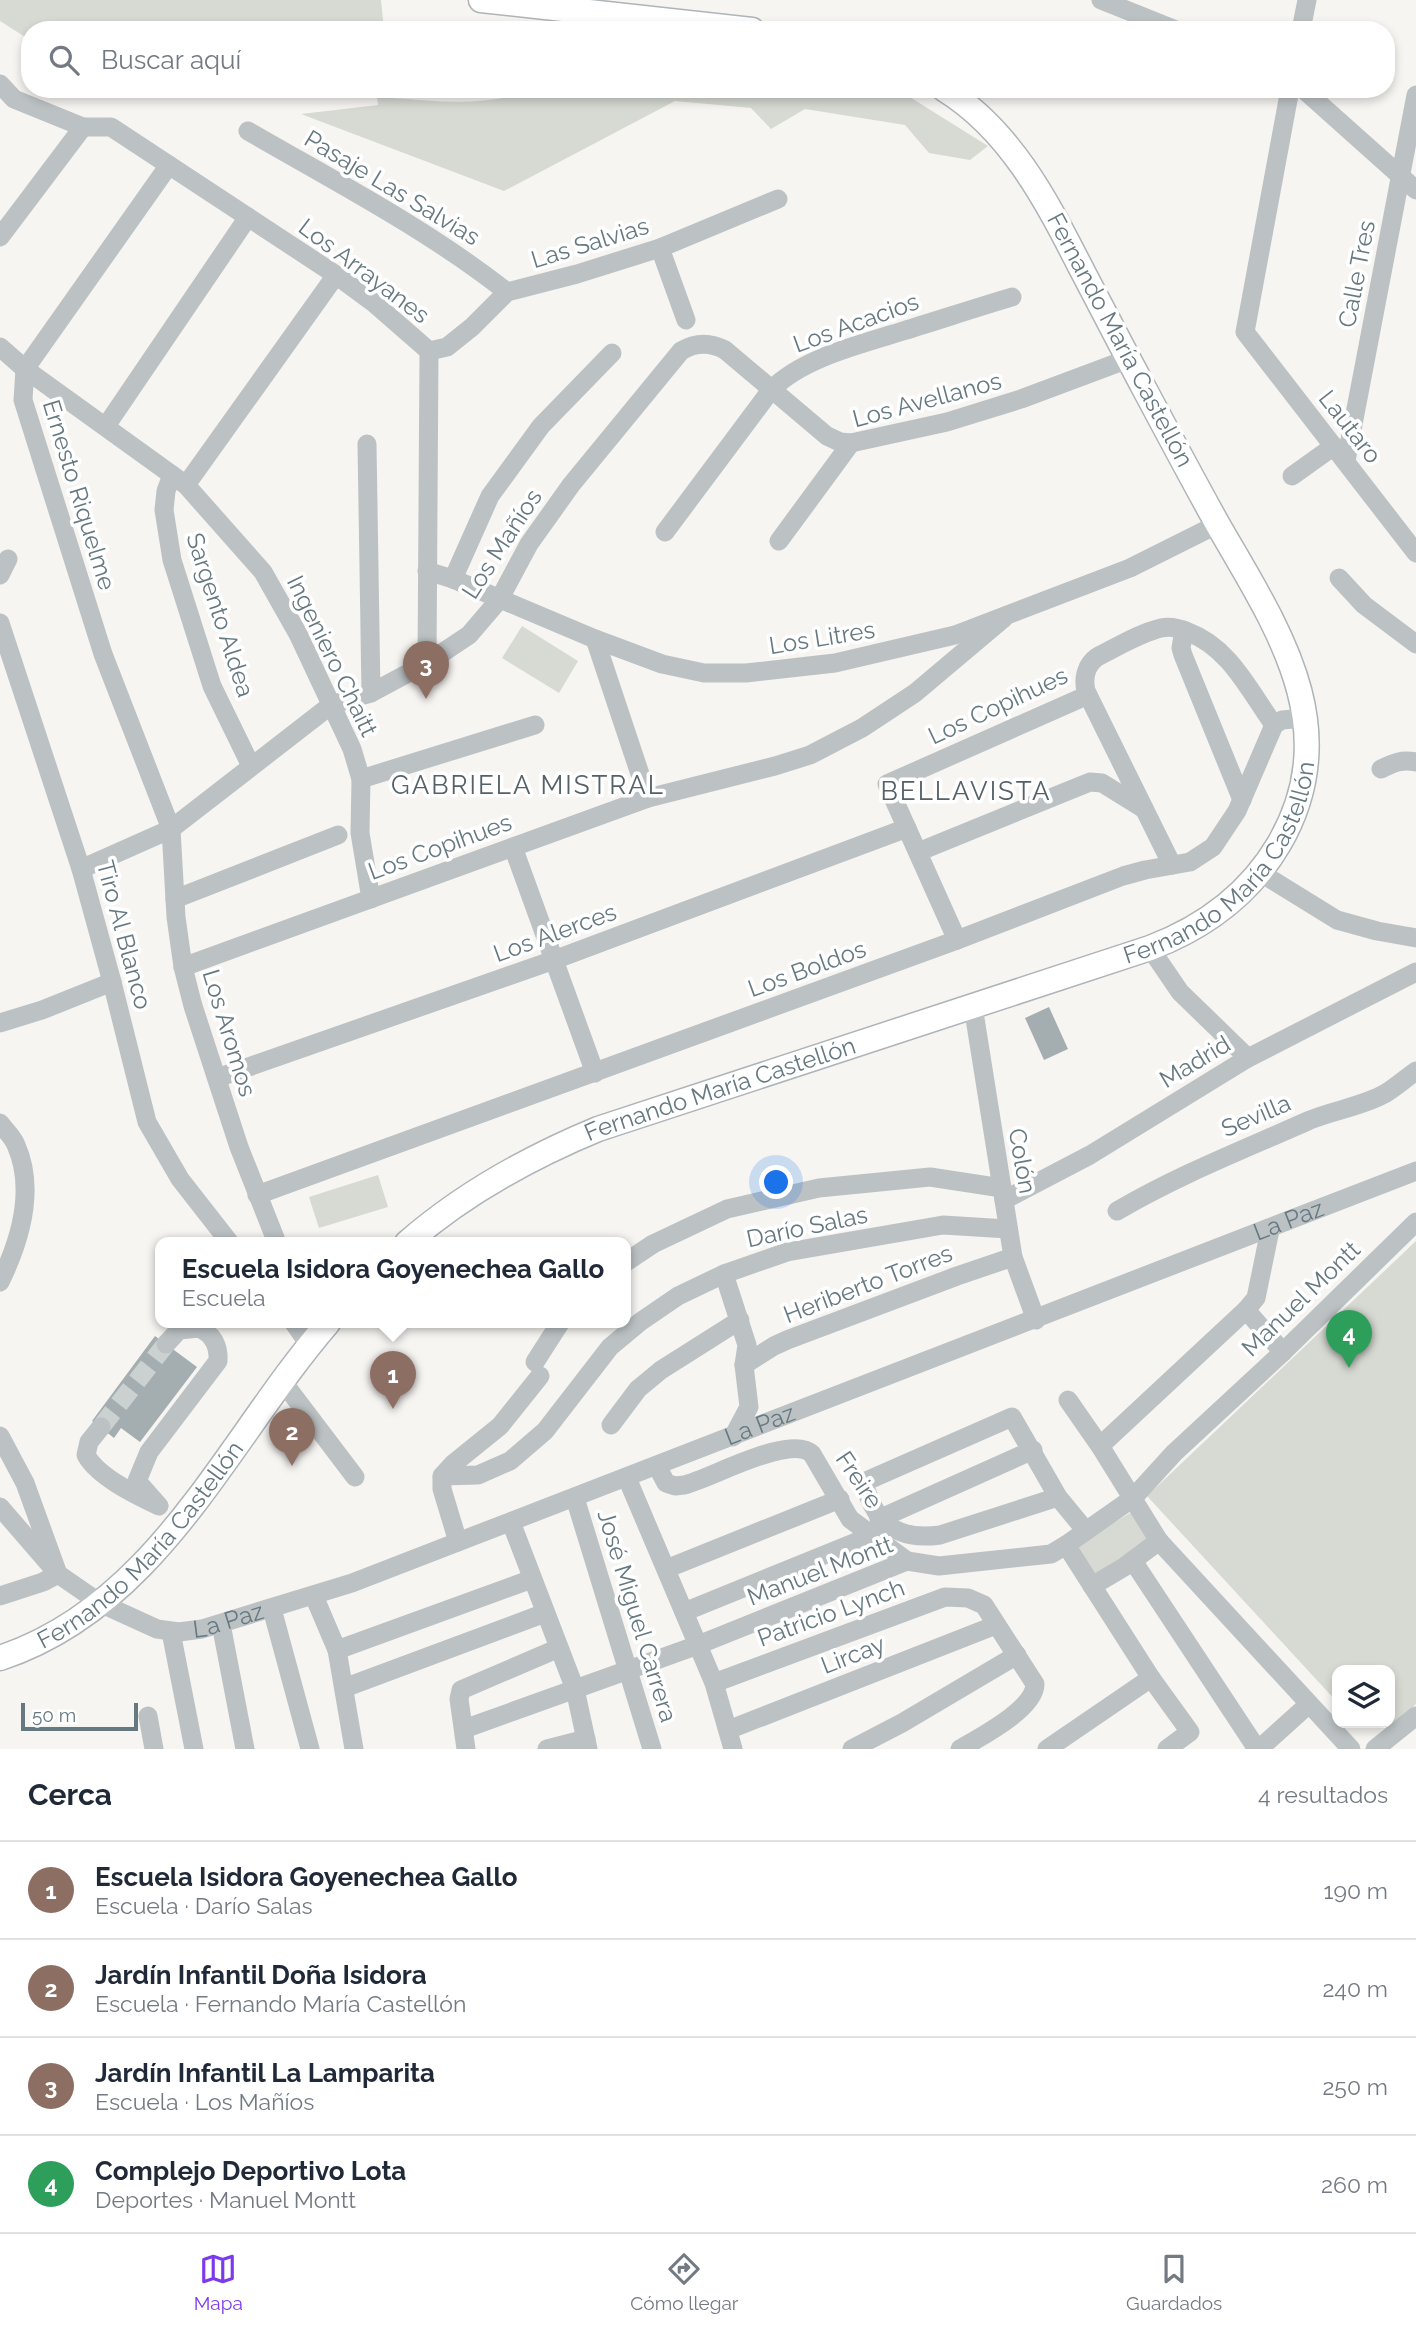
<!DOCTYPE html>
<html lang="es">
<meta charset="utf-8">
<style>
body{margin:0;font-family:Raleway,sans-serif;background:#f6f6f7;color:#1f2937}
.controls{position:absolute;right:21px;bottom:21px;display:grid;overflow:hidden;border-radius:14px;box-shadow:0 4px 10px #0003}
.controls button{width:63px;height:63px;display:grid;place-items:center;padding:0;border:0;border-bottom:2px solid #e0e1e3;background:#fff;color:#1f2937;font:35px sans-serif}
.scale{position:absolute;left:21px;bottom:18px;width:117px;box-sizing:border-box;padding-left:7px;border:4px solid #667981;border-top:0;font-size:19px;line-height:24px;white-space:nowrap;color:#667981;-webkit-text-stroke:5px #fff;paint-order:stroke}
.you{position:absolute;left:777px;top:1183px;width:24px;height:24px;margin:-18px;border:5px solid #fff;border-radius:50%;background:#1a73e8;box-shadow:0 0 0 10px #1a73e833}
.badge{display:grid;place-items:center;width:46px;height:46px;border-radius:50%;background:#7c3aed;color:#fff;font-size:23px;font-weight:700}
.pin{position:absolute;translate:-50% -58px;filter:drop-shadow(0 2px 4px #0008)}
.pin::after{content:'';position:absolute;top:37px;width:24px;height:21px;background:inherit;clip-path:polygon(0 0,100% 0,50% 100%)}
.popup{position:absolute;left:155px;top:1237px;width:476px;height:91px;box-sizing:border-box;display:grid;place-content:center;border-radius:14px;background:#fff;filter:drop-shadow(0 2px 5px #0005);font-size:23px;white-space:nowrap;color:#747a83}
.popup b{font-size:26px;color:#1f2937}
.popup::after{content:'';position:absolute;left:50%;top:100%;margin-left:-14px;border:14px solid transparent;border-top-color:#fff}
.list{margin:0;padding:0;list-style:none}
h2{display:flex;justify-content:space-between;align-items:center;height:91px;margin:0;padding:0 28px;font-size:30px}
h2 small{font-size:23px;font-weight:400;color:#747a83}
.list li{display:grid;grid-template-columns:46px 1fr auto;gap:21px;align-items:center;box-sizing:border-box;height:98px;padding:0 28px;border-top:2px solid #e0e1e3}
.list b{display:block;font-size:26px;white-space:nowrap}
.list p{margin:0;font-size:23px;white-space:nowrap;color:#747a83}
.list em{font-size:23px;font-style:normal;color:#747a83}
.icon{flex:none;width:38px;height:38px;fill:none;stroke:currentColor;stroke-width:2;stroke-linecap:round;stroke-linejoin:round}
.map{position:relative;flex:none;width:1416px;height:1749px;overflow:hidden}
.search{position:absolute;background:#fff;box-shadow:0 4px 10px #0003;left:21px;right:21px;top:21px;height:77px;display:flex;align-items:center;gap:18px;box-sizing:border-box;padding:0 24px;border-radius:28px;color:#747a83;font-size:26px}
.sheet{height:483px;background:#fff}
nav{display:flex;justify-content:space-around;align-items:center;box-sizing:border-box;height:98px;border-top:2px solid #e0e1e3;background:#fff;font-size:19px;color:#747a83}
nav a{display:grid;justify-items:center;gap:4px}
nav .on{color:#7c3aed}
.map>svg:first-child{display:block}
</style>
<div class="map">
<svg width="1416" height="1749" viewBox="0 0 1416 1749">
<rect width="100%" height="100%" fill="#f6f5f2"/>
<g fill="#d6dad2">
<path d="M0,0H381L384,30H30V40L0,21Z"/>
<path d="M376,89H391L393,98C444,102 486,107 536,89H897L988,146L970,160L929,153L905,125L805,109L771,129L751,108L675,101L504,191L301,114L378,105Z"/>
<path d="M522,626L578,661L559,693L502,658Z"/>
<path d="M378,1175L388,1207L319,1228L309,1197Z"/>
<path d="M1416,1241V1704L1396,1723H1357H1390V1670H1337V1702L1147,1496Z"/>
<path d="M1135,1510L1153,1539L1094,1574L1077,1545Z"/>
</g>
<g fill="#a4aeb1">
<path d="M1049,1007L1068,1049L1044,1060L1025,1018Z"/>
<path d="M155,1336L197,1367L140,1442L121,1428L114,1438L92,1421Z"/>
</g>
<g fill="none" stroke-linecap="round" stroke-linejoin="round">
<path stroke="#cbd0d0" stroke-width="19" stroke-dasharray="19 10" stroke-linecap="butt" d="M101,1427L166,1344"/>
<g stroke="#aeb4b7" stroke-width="27">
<g id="major">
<path d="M481,0L752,30"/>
<path id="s2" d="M407,1243C464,1193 528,1158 598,1129L1150,948C1205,927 1249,895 1279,844C1347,727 1276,626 1218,525C1193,480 1169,435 1145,390C1124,351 1104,312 1083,272C1048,204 1012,131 944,89"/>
<path id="s3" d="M0,1658C158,1606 227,1440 328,1323"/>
</g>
</g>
<g stroke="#bcc2c4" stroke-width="19">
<path d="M1101,0L1176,30"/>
<path d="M1301,30L1307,0"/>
<path d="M0,84L14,99L83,127H111L336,275L374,303L429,351L427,663"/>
<path d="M1290,89L1245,332L1416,553"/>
<path d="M1303,89L1416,190"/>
<path d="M248,131C336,182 427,229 507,292"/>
<path d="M169,165L25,369L23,400L103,654L171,829L176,917L183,967L193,1006L239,1147L277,1243"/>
<path d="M0,237L83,127"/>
<path d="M660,248L686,320"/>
<path d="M0,347L25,369L186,485L263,572L298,634L352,749L361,779L360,833L371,899"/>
<path d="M429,351L447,347L472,327L507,292L577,274L660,248L778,199"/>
<path d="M106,426L248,217"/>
<path d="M367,444L371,693"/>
<path d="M1346,461L1416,95"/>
<path d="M172,475L166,491L164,510L172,560L212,686L251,766"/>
<path d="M1292,476L1334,446"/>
<path d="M186,485L336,275"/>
<path d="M665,532L771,390C802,358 861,344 903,331C939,320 975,308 1012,297"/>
<path d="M779,541L851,443"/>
<path d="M427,571L453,579L595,639L662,664L704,673H746L835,663L955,635L1130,568L1218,524"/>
<path d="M0,575L8,559"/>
<path d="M1339,578L1364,605L1416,644"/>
<path d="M453,579L490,496L541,426L612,353"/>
<path d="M0,623L81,869L112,982L147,1122L180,1179L230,1243"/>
<path d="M1184,630L1181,648L1183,655L1242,800"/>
<path d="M595,639L648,798"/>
<path d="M1381,769C1393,763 1402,759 1416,762"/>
<path d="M361,779L535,725"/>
<path d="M513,847L595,1073"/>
<path d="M918,852L1090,782L1102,783L1144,809"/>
<path d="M1172,865L1086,691C1083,678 1086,665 1097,657C1117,647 1140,633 1161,628C1170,626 1179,628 1188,632C1229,647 1249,690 1274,725"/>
<path d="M81,869L171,829L331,705L371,693L427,663L469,635L499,600L529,544L571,485L681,351C696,342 710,342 725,350L827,436L840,442L851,443L947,422L1021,399L1128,359"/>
<path d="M1261,873L1337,920L1377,931L1416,938"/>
<path d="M175,899L338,835"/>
<path d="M957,940L887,784L1088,695"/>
<path d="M1150,948L1180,992L1248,1058"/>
<path d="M183,967L648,798L775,766L810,755L862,728L915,693L1004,618"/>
<path d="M973,1006L1013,1257L1036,1320"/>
<path d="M0,1023L42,1010L112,982"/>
<path d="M217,1078L554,960L907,828"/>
<path d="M0,1123C5,1130 13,1137 16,1145C36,1190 20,1241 0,1282"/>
<path d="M257,1195L957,940L1123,876L1145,870L1190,862L1213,847L1237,811L1274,725L1282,720L1305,718"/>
<path d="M1004,1200L1090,1155L1248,1058L1416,972"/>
<path d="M1117,1211C1178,1175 1245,1149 1310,1120C1334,1110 1364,1106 1386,1093C1396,1087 1406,1078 1416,1071"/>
<path d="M626,1262L653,1244L727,1209L819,1188L930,1177L1002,1188"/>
<path d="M724,1274L747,1345L744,1365L749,1407L733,1437"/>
<path d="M1246,1310L1283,1352"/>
<path d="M294,1323L310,1346"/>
<path d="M535,1362L560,1323"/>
<path d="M744,1365L774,1346L787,1340L957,1276L1013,1257"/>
<path d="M283,1382L355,1477"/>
<path d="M1068,1400L1100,1446L1159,1541L1351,1749"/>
<path d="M611,1425L638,1389L661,1370L740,1320"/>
<path d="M101,1427L89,1442L86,1455C98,1477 136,1495 159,1506L137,1481L149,1452L218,1361C219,1346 213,1334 199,1328L179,1330L166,1344"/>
<path d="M0,1436L25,1483L58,1574L43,1582L0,1596"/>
<path d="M1100,1446L1246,1310L1256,1298L1270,1230"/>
<path d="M657,1466L666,1483L675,1486L684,1485C710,1479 791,1433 812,1454L850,1519L907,1561"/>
<path d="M442,1476L478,1475L510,1461L545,1431L610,1347L640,1322L678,1296L724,1274L787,1252L943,1225L1008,1229"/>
<path d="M627,1478L714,1683L733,1749"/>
<path d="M1058,1497L940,1535C897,1541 874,1523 864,1482L1012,1417L1058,1497L1086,1531"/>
<path d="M575,1498L652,1749"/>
<path id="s1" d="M0,1507L58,1574L100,1603L157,1629L179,1632L202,1629L352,1583L1416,1171"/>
<path d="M879,1519L1033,1450"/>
<path d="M511,1522L575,1689L588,1749"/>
<path d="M458,1542L442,1489V1476L453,1464L500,1426L540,1376"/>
<path d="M1066,1545L1151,1678L1190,1732L1167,1749"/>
<path d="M1133,1561L1257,1749"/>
<path d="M666,1569L840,1499"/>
<path d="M1092,1586L1124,1567L1159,1541"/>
<path d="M314,1596L337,1650L354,1749"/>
<path d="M272,1609L310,1749"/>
<path d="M684,1612L871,1536"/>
<path d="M221,1624L245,1749"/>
<path d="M171,1632L194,1749"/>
<path d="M337,1650L532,1579"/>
<path d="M714,1683L945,1597L968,1598L984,1605L1035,1684C1035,1709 980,1737 960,1749"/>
<path d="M344,1688L545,1613"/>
<path d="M148,1716L154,1749"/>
<path d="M464,1729L698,1645L907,1561L939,1566L1051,1554L1066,1545L1133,1498L1174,1453L1283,1352L1416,1222"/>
<path d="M728,1730L996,1625"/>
<path d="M466,1749L459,1699L461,1690L559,1648"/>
<path d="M547,1749L586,1739"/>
<path d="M852,1749L902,1723L1017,1655"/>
<path d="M1047,1749L1151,1678"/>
<path d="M1259,1749L1309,1704"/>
<path d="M1375,1749L1416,1716"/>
</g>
<use href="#major" stroke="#fff" stroke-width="24"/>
</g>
<g text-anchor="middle" stroke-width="7" stroke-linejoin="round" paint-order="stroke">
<g font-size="24" fill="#667981" stroke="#fff">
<text transform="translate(392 188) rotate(31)" y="8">Pasaje Las Salvias</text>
<text transform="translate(590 243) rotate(-17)" y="8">Las Salvias</text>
<text transform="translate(364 271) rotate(37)" y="8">Los Arrayanes</text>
<text transform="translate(1357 274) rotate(-79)" y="8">Calle Tres</text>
<text transform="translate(856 323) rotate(-20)" y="8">Los Acacios</text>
<text transform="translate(1120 340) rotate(62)" y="8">Fernando María Castellón</text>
<text transform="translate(927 400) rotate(-15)" y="8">Los Avellanos</text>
<text transform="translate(1350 427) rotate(52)" y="8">Lautaro</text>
<text transform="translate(79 495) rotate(73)" y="8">Ernesto Riquelme</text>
<text transform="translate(502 544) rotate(-57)" y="8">Los Mañíos</text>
<text transform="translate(220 615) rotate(72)" y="8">Sargento Aldea</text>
<text transform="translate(822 638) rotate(-9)" y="8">Los Litres</text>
<text transform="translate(332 656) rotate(64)" y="8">Ingeniero Chaitt</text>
<text transform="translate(998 706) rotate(-25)" y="8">Los Copihues</text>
<text transform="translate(440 847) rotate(-20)" y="8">Los Copihues</text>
<text dy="8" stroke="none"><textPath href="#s2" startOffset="919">Fernando María Castellón</textPath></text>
<text transform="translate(555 933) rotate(-20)" y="8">Los Alerces</text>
<text transform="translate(124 935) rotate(75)" y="8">Tiro Al Blanco</text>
<text transform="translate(807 969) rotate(-20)" y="8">Los Boldos</text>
<text transform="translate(229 1033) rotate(73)" y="8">Los Aromos</text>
<text transform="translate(1195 1062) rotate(-31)" y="8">Madrid</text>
<text dy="8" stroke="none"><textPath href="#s2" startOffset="352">Fernando María Castellón</textPath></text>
<text transform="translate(1256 1116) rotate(-23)" y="8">Sevilla</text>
<text transform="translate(1022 1161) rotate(80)" y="8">Colón</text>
<text dy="8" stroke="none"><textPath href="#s1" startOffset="1409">La Paz</textPath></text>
<text transform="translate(807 1227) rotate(-12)" y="8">Darío Salas</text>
<text transform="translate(868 1284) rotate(-21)" y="8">Heriberto Torres</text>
<text transform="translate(1301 1299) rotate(-44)" y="8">Manuel Montt</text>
<text dy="8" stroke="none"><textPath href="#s1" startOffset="842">La Paz</textPath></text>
<text transform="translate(859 1480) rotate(56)" y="8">Freire</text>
<text dy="8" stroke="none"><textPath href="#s3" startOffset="184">Fernando María Castellón</textPath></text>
<text transform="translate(820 1571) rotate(-21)" y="8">Manuel Montt</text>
<text transform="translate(831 1613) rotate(-20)" y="8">Patricio Lynch</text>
<text transform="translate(637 1616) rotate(73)" y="8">José Miguel Carrera</text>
<text dy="8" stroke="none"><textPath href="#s1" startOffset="275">La Paz</textPath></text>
<text transform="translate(853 1655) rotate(-21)" y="8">Lircay</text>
</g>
<g font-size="26" letter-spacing="2" fill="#546167" stroke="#fff">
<text x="528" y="794">GABRIELA MISTRAL</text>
<text x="966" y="800">BELLAVISTA</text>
</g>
</g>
</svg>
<div class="controls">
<button><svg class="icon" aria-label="layers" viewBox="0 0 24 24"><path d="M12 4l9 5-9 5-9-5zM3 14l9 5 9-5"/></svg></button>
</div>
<div class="scale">50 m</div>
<div class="you"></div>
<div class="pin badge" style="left:393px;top:1409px;background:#8d6e63">1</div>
<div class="popup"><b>Escuela Isidora Goyenechea Gallo</b>Escuela</div>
<div class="pin badge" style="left:292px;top:1466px;background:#8d6e63">2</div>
<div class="pin badge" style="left:426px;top:699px;background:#8d6e63">3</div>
<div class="pin badge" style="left:1349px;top:1368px;background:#2e9e5b">4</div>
<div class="search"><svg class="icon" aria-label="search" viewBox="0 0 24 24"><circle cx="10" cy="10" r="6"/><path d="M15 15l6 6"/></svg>Buscar aquí</div>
</div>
<section class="sheet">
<h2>Cerca<small>4 resultados</small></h2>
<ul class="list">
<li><span class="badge" style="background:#8d6e63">1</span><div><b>Escuela Isidora Goyenechea Gallo</b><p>Escuela · Darío Salas</p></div><em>190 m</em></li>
<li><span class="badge" style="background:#8d6e63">2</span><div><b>Jardín Infantil Doña Isidora</b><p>Escuela · Fernando María Castellón</p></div><em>240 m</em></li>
<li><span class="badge" style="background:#8d6e63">3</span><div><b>Jardín Infantil La Lamparita</b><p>Escuela · Los Mañíos</p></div><em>250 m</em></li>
<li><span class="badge" style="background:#2e9e5b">4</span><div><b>Complejo Deportivo Lota</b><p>Deportes · Manuel Montt</p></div><em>260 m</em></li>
</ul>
</section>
<nav>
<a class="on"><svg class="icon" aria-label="map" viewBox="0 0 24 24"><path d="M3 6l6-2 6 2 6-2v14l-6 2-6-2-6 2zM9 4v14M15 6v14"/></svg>Mapa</a>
<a><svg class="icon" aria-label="directions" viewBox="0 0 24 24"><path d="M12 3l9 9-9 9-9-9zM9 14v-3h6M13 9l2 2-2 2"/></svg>Cómo llegar</a>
<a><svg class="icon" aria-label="saved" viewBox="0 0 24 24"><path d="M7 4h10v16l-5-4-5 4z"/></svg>Guardados</a>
</nav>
